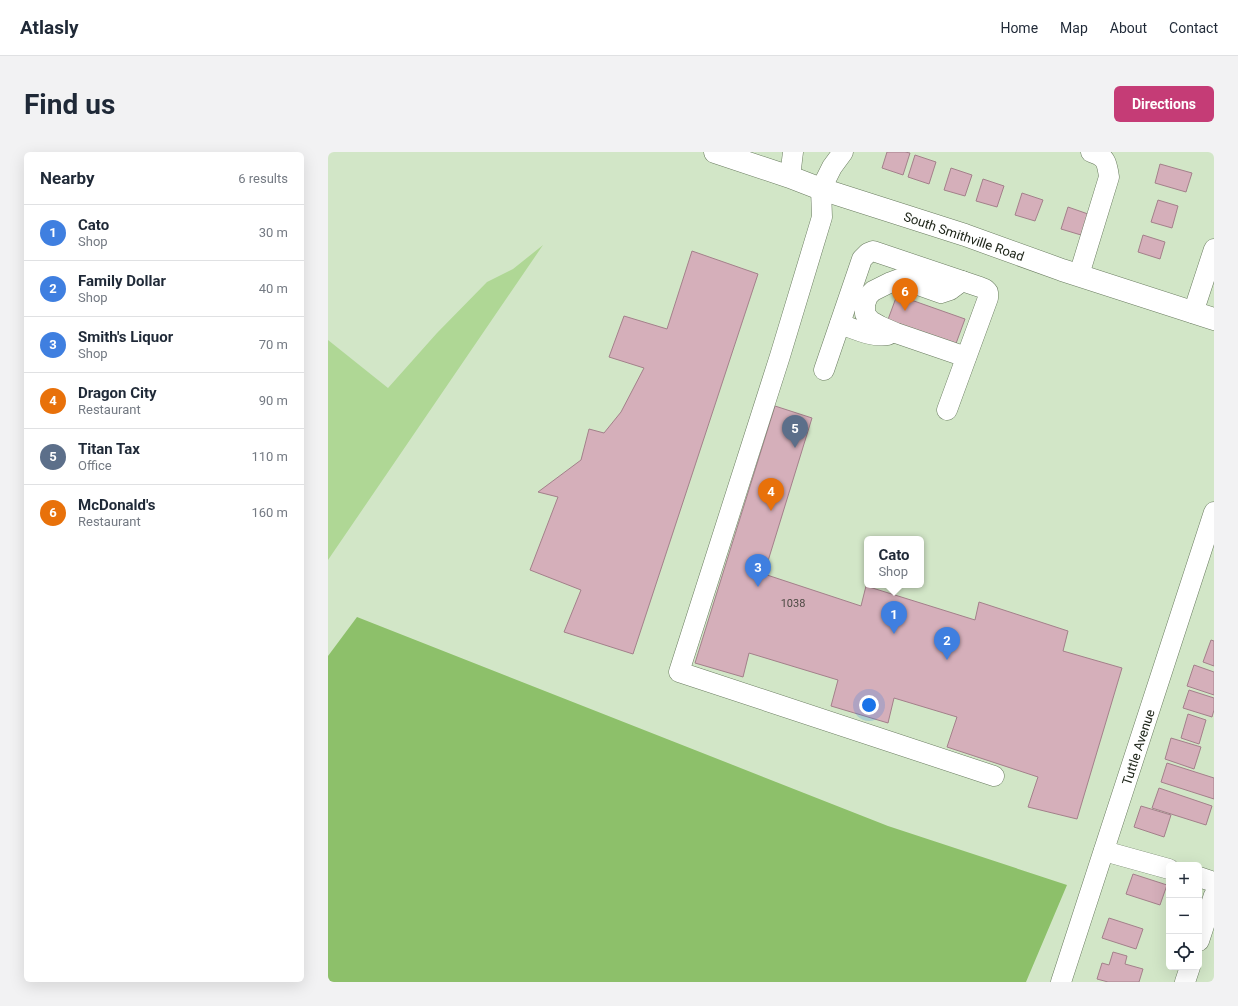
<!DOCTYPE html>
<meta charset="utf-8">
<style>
body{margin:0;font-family:Roboto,sans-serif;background:#f2f2f3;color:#1f2937}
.controls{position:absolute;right:12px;bottom:12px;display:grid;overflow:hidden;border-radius:6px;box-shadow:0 4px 16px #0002}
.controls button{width:36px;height:36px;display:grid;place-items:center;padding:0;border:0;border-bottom:1px solid #e0e1e3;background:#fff;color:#1f2937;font:20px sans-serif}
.you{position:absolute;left:541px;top:553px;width:14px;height:14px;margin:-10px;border:3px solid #fff;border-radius:50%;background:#1a73e8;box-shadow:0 0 0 6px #1a73e833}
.badge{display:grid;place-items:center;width:26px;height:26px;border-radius:50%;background:#c53c76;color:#fff;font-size:13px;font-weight:700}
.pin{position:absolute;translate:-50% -33px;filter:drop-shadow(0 1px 2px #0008)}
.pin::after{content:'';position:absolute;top:21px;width:14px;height:12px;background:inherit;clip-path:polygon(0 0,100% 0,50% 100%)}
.popup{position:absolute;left:536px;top:384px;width:60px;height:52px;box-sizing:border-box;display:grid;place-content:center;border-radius:6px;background:#fff;filter:drop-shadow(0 1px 3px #0005);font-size:13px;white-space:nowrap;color:#747a83}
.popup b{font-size:15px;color:#1f2937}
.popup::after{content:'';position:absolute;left:50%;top:100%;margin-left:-8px;border:8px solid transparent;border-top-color:#fff}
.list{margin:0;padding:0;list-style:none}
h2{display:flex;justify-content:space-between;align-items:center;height:52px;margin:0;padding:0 16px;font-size:17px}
h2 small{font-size:13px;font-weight:400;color:#747a83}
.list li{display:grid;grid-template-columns:26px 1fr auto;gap:12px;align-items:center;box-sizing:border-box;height:56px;padding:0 16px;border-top:1px solid #e0e1e3}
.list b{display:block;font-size:15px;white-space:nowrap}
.list p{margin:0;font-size:13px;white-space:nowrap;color:#747a83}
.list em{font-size:13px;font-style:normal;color:#747a83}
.icon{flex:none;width:22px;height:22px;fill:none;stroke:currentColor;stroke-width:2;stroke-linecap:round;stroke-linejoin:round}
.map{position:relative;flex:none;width:886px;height:830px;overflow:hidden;border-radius:6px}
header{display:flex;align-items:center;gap:24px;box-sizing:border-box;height:56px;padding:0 20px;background:#fff;border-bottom:1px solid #e0e1e3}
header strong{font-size:19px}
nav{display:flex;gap:22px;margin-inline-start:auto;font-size:14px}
.intro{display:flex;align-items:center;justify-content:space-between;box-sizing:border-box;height:96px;padding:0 24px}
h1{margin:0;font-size:28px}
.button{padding:10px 18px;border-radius:6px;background:#c53c76;color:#fff;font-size:14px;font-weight:700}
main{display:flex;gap:24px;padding:0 24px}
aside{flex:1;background:#fff;border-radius:6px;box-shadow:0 4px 16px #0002}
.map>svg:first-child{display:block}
</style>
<header>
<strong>Atlasly</strong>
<nav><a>Home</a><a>Map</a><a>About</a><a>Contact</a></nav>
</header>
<div class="intro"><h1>Find us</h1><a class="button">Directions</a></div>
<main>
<aside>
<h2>Nearby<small>6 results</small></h2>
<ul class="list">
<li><span class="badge" style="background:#3f7fe0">1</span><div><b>Cato</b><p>Shop</p></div><em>30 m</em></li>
<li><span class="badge" style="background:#3f7fe0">2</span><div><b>Family Dollar</b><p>Shop</p></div><em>40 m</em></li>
<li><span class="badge" style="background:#3f7fe0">3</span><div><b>Smith's Liquor</b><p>Shop</p></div><em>70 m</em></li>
<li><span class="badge" style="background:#e8710a">4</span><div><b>Dragon City</b><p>Restaurant</p></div><em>90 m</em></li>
<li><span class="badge" style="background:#5c6f8a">5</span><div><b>Titan Tax</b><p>Office</p></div><em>110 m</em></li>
<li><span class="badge" style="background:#e8710a">6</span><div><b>McDonald's</b><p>Restaurant</p></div><em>160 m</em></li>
</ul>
</aside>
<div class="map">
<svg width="886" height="830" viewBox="0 0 886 830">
<rect width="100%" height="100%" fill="#d2e6c7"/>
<path fill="#afd795" d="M215,93L0,408V188L60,236L109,181L159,130L185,117Z"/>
<path fill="#8dc06a" d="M29,465L560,674L739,733L698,830H0V504Z"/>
<g fill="#d5afba" stroke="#a3808a">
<path d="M559,0H577L582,1L575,23L554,16Z"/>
<path d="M587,3L608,10L601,32L580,25Z"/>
<path d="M832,12L864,21L858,40L827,31Z"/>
<path d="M623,16L644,23L637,44L616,38Z"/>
<path d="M655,27L676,34L669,55L648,49Z"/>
<path d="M694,41L715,48L707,69L687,63Z"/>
<path d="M830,48L850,54L844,76L823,70Z"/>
<path d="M740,55L760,62L753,83L733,77Z"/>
<path d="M815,83L837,90L832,107L810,100Z"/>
<path d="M364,99L430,122L305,502L236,480L253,438L202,418L230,345L210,340L253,308L261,277L276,281L293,260L316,216L281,205L296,164L339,177Z"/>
<path d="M569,143L637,167L626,197L558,173Z"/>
<path d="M447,254L484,266L436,422L533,454L538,434L647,468L651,450L740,479L735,499L794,516L749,667L700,655L710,625L619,595L629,565L566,546L560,571L503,554L510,528L421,501L415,525L367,511Z"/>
<path d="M883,488L886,489V514L875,510Z"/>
<path d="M866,513L886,520V543L859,534Z"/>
<path d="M861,538L886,546V558L884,565L855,556Z"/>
<path d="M860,562L878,568L871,592L853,586Z"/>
<path d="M843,586L873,595L866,617L837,607Z"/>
<path d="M839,611L886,626V647L833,630Z"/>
<path d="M831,636L884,654L878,673L824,656Z"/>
<path d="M813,654L843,663L836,685L806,675Z"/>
<path d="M805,722L839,733L832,753L798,742Z"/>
<path d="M781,766L815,777L808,797L774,786Z"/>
<path d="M785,800L799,804L797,812L815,817L811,830H780L769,827L774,811L781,813Z"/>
</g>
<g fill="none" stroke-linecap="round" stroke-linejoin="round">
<g stroke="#6a7c60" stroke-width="21">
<g id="minor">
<path d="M515,0L504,15L493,37L494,65L452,204L351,520L666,624"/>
<path d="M462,25L465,0"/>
<path d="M751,123L781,25C779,10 778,5 763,0"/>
<path d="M634,129L622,138L613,141L582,130L571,127L563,130L545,139L540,144L537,152V162L543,169L552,174L568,181L638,205"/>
<path d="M865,161L886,97"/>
<path d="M512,172C527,177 545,186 560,183"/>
<path d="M496,218L534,107L540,101L545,99L652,135L657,137L660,140V146L619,258"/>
<path d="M776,699L841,717"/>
<path d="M871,725L886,730"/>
<path d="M871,789L886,743"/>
<path d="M733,830L886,360"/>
<path d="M857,830L862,815"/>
</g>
</g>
<g stroke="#6a7c60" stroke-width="23">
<path id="major" d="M387,0L462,25L493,37L637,83L734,118L886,167"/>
</g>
<use href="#minor" stroke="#fff" stroke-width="20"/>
<use href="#major" stroke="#fff" stroke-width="22"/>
</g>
<g text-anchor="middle" stroke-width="3" stroke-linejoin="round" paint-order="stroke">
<g font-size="11" fill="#4d4943">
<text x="465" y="455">1038</text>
</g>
<g font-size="13" fill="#20271b" stroke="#fff">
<text transform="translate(636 84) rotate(19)" y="5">South Smithville Road</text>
<text transform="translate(810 595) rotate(-72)" y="5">Tuttle Avenue</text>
</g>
</g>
</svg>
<div class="controls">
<button>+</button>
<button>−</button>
<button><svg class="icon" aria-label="locate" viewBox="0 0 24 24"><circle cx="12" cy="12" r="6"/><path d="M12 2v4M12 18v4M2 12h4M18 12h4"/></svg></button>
</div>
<div class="you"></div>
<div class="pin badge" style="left:566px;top:482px;background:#3f7fe0">1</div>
<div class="popup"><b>Cato</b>Shop</div>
<div class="pin badge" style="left:619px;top:508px;background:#3f7fe0">2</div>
<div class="pin badge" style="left:430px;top:435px;background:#3f7fe0">3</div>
<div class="pin badge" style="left:443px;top:359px;background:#e8710a">4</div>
<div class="pin badge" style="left:467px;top:296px;background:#5c6f8a">5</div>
<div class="pin badge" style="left:577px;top:159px;background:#e8710a">6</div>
</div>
</main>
